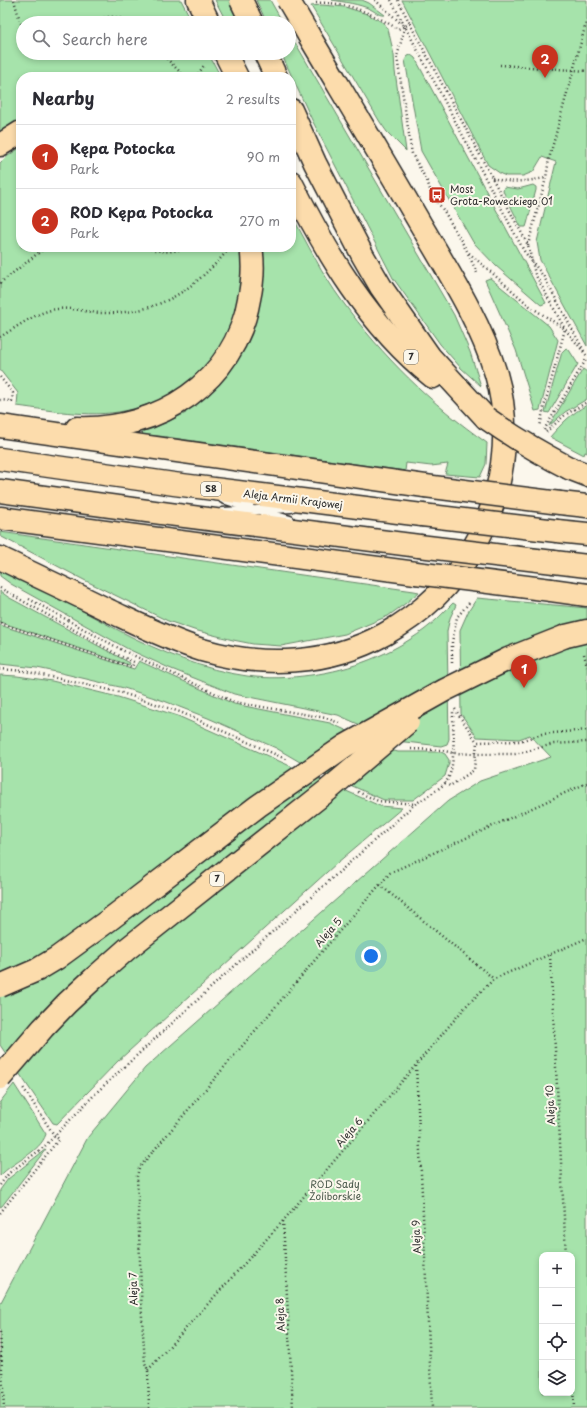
<!DOCTYPE html>
<meta charset="utf-8">
<style>
body{margin:0;font-family:"Playpen Sans",sans-serif;background:#f2f2f3;color:#2b2b33}
.controls{position:absolute;right:12px;bottom:12px;display:grid;overflow:hidden;border-radius:8px;box-shadow:0 2px 6px #0003}
.controls button{width:36px;height:36px;display:grid;place-items:center;padding:0;border:0;border-bottom:1px solid #e1e1e2;background:#fff;color:#2b2b33;font:20px sans-serif}
.you{position:absolute;left:371px;top:956px;width:14px;height:14px;margin:-10px;border:3px solid #fff;border-radius:50%;background:#1a73e8;box-shadow:0 0 0 6px #1a73e833}
.badge{display:grid;place-items:center;width:26px;height:26px;border-radius:50%;background:#c8321e;color:#fff;font-size:13px;font-weight:700}
.pin{position:absolute;translate:-50% -33px;filter:drop-shadow(0 1px 2px #0008)}
.pin::after{content:'';position:absolute;top:21px;width:14px;height:12px;background:inherit;clip-path:polygon(0 0,100% 0,50% 100%)}
.list{margin:0;padding:0;list-style:none}
h2{display:flex;justify-content:space-between;align-items:center;height:52px;margin:0;padding:0 16px;font-size:17px}
h2 small{font-size:13px;font-weight:400;color:#7c7c81}
.list li{display:grid;grid-template-columns:26px 1fr auto;gap:12px;align-items:center;box-sizing:border-box;height:64px;padding:0 16px;border-top:1px solid #e1e1e2}
.list b{display:block;font-size:15px;white-space:nowrap}
.list p{margin:0;font-size:13px;white-space:nowrap;color:#7c7c81}
.list em{font-size:13px;font-style:normal;color:#7c7c81}
.icon{flex:none;width:22px;height:22px;fill:none;stroke:currentColor;stroke-width:2;stroke-linecap:round;stroke-linejoin:round}
.map{position:relative;flex:none;width:587px;height:1408px;overflow:hidden}
.search{position:absolute;background:#fff;box-shadow:0 2px 6px #0003;left:16px;top:16px;width:280px;height:44px;display:flex;align-items:center;gap:10px;box-sizing:border-box;padding:0 14px;border-radius:22px;color:#7c7c81;font-size:15px}
.panel{position:absolute;background:#fff;box-shadow:0 2px 6px #0003;left:16px;top:72px;width:280px;height:180px;border-radius:16px}
.map>svg:first-child{display:block}
</style>
<div class="map">
<svg width="587" height="1408" viewBox="0 0 587 1408">
<rect width="100%" height="100%" fill="#fbf7ec"/>
<filter id="ink" filterUnits="userSpaceOnUse"><feTurbulence type="fractalNoise" baseFrequency=".025" numOctaves="2"/><feDisplacementMap in="SourceGraphic" scale="8" xChannelSelector="R" yChannelSelector="G"/><feConvolveMatrix kernelMatrix="1 2 1 2 8 2 1 2 1" color-interpolation-filters="sRGB"/></filter>
<g filter="url(#ink)">
<g fill="#a6e3ab" stroke="#68876b" fill-rule="evenodd">
<path d="M0,0H181L193,23H23V53H208L221,77H21V119L0,133Z"/>
<path d="M215,0H229L239,21L234,23H227Z"/>
<path d="M256,0H270L283,23H267Z"/>
<path d="M332,0H362L369,3L385,15C379,16 376,12 370,9C359,4 344,2 332,0Z"/>
<path d="M402,0H587V346L540,260L537,242L556,162L542,157L533,172L523,176H506L501,174L488,165Z"/>
<path d="M322,5L345,7L367,14L384,23L388,29L394,55L395,71L406,151L387,132L380,122L311,6Z"/>
<path d="M289,32L454,315L470,352L481,386L461,368L440,344L393,278L312,120L281,53H289Z"/>
<path d="M411,55L415,58L546,303L541,305L496,266L473,242L421,151L405,60L408,56Z"/>
<path d="M21,147V247H291V214C307,243 322,274 342,301C383,357 430,403 487,443L486,464L480,477L445,474L448,464L431,466L406,463L405,471L159,436L143,435L142,432L154,428L186,413L171,395C159,400 146,406 133,409C95,419 55,411 17,406L18,393L0,370V163L5,158Z"/>
<path d="M533,185L536,187V190L527,224L526,227H521L503,191L504,187L518,189Z"/>
<path d="M490,278L549,326L558,340L540,410L535,411L516,350L485,280Z"/>
<path d="M566,348L569,350L578,364L549,413L545,412L562,352Z"/>
<path d="M583,369L587,372V399L565,412L549,426Z"/>
<path d="M587,405V453L585,452L584,455L550,437C561,424 572,413 587,405Z"/>
<path d="M0,532L414,591L419,592L406,603L388,616L345,634L281,646L253,644L233,640L194,630L168,621L84,580L0,536Z"/>
<path d="M0,566C78,605 160,664 247,676C268,679 290,678 311,675C351,670 391,654 424,630C435,622 444,612 453,603L456,605L450,618L447,631L449,739L447,744L441,746L396,741L338,715L234,694L169,668L128,649L11,584L0,576Z"/>
<path d="M0,591L8,597L130,663L129,665L0,622Z"/>
<path d="M477,598L587,608V1408H0V1304L88,1137L145,1068L448,801L480,781L551,757L530,735L519,739L477,737L461,714L460,630L468,612ZM542,1255H572V1393H542Z"/>
<path d="M0,625L134,669L139,661L234,704L330,723L387,749L398,752H441L445,754L449,760V763L445,776L413,800H384L305,765L276,748L208,718L164,701L124,688L61,673L37,668L0,664Z"/>
<path d="M0,675L17,676L52,681L118,697L178,716L380,806L402,808L337,863L118,1061L57,1124L53,1123L0,1045Z"/>
<path d="M14,1084L46,1134C40,1153 12,1162 0,1176V1102Z"/>
<path d="M46,1149L2,1206L0,1207V1190L8,1179Z"/>
</g>
<g fill="none" stroke-linecap="round" stroke-linejoin="round">
<g stroke="#2b2b2b" stroke-width="11">
<g id="lane">
<path d="M223,499L250,508"/>
<path d="M223,512L291,508"/>
<path d="M263,512L290,520"/>
</g>
</g>
<g stroke="#2b2b2b" stroke-width="25">
<g id="highway">
<path d="M198,0L209,23"/>
<path d="M225,53L237,77"/>
<path d="M265,53L276,77"/>
<path d="M291,110L315,163L363,256L381,287L430,357L486,418"/>
<path d="M0,145L21,132"/>
<path d="M291,182C327,254 369,326 433,377"/>
<path d="M0,426L425,486"/>
<path d="M77,428C159,431 235,382 249,299C253,281 254,265 251,247"/>
<path d="M0,459L174,484L422,515"/>
<path d="M569,468L587,475"/>
<path d="M0,491L169,514L419,546"/>
<path d="M560,503L587,506"/>
<path d="M0,518L416,573"/>
<path d="M557,531L587,534"/>
<path d="M0,558C37,576 74,593 110,611C140,625 170,640 202,650C263,668 329,665 385,634C421,614 451,586 472,550C503,498 513,432 496,374C480,321 449,273 421,225C384,161 346,98 308,34"/>
<path d="M554,562L587,566"/>
<path d="M551,590L587,595"/>
<path d="M566,636L587,631"/>
</g>
</g>
<g stroke="#2b2b2b" stroke-width="2.5" stroke-dasharray="1 3" stroke-linecap="butt">
<path d="M14,0L20,21L23,28"/>
<path d="M375,0L403,25"/>
<path d="M391,0L524,251L544,277L584,351"/>
<path d="M398,0L410,24"/>
<path d="M316,3C346,1 373,14 398,29L410,24L528,245L535,274L565,329L587,356"/>
<path d="M93,23C104,15 118,15 129,23"/>
<path d="M405,27L397,57L412,154L428,183L430,190L438,203L444,211L467,251L477,273"/>
<path d="M161,53L185,77"/>
<path d="M500,65L587,71"/>
<path d="M196,77L205,64"/>
<path d="M492,178C512,184 526,181 546,178"/>
<path d="M528,245L546,178L549,159L587,20"/>
<path d="M147,247C161,253 173,253 187,247"/>
<path d="M469,253L531,307L565,329L543,411L540,427"/>
<path d="M0,283L46,247"/>
<path d="M0,337C17,327 38,311 57,309C73,307 88,313 103,313C160,314 193,290 229,249"/>
<path d="M0,377L13,393L12,401L0,400"/>
<path d="M544,430L587,358"/>
<path d="M546,432L565,415L587,402"/>
<path d="M0,588L120,656L134,662L132,667L0,623"/>
<path d="M29,599L124,651L234,702L326,718L339,723"/>
<path d="M584,654L587,666"/>
<path d="M452,663V642L457,617L469,603"/>
<path d="M0,669L24,671L119,692L180,712L288,760"/>
<path d="M455,709L477,742"/>
<path d="M411,749L441,750L453,753L476,754H515L554,744L587,742"/>
<path d="M445,783L450,786L474,770L477,742L520,741L542,734L587,730"/>
<path d="M358,792L378,801L415,804"/>
<path d="M380,885L494,979"/>
<path d="M550,955L566,1255"/>
<path d="M416,1066L432,1408"/>
<path d="M0,1185L9,1173L44,1147L98,1091L251,951L415,804C425,798 435,792 444,784C457,773 453,729 453,712"/>
<path d="M0,1213L59,1139L54,1135L22,1086"/>
<path d="M283,1221L293,1408"/>
<path d="M0,1332L4,1408"/>
<path d="M572,1368L574,1408"/>
<path d="M148,1370L283,1221L467,1005L494,979L587,938"/>
<path d="M149,1408L148,1370L145,1363L142,1318L137,1176L139,1168L337,934L390,873L396,870L587,783"/>
</g>
<use href="#lane" stroke="#fbf7ec" stroke-width="8"/>
<use href="#highway" stroke="#fcdcac" stroke-width="22"/>
<g stroke="#2b2b2b" stroke-width="25" stroke-linecap="butt">
<g id="highway-bridge">
<path d="M241,0L252,23"/>
<path d="M288,0L308,34"/>
<path d="M486,418C513,437 540,453 569,468"/>
<path d="M425,486L560,503"/>
<path d="M422,515L557,531"/>
<path d="M419,546L554,562"/>
<path d="M416,573L551,590"/>
<path d="M0,986L37,970L57,958L109,920L258,806L345,746L445,690L508,659L566,636"/>
<path d="M0,1078L43,1028L67,1003L93,979L127,949L328,790L408,722"/>
</g>
</g>
<use href="#highway-bridge" stroke="#fcdcac" stroke-width="22"/>
</g>
</g>
<defs>
<g id="bus-square" transform="scale(0.9)"><rect x="-9" y="-9" width="18" height="18" rx="4" fill="#c8321e" stroke="#fbf7ec"/><path d="M-5-6H5V4H4V6H2V4H-2V6H-4V4H-5ZM-3.5-4V0h7V-4ZM-3.5 1.2v1.5H-2V1.2ZM2 1.2v1.5H3.5V1.2Z" fill="#fff"/></g>
</defs>
<g fill-rule="evenodd">
<use href="#bus-square" x="437" y="195"/>
</g>
<g text-anchor="middle" stroke-width="4" stroke-linejoin="round" paint-order="stroke">
<g fill="#fbf7ec" stroke="#696865" stroke-width="1">
<rect x="404" y="350" width="14" height="14" rx="3"/>
<rect x="201" y="482" width="20" height="14" rx="3"/>
<rect x="210" y="872" width="14" height="14" rx="3"/>
</g>
<g font-size="9" font-weight="bold" fill="#2b2b2b">
<text x="411" y="360">7</text>
<text x="211" y="492">S8</text>
<text x="217" y="882">7</text>
</g>
<g font-size="10" fill="#2b2b2b" stroke="#fbf7ec" text-anchor="start">
<text x="450" y="193">Most<tspan x="450" dy="12">Grota-Roweckiego 01</tspan></text>
</g>
<g font-size="10" fill="#2b2b2b" stroke="#fbf7ec">
<text transform="translate(293 499) rotate(7)" y="4">Aleja Armii Krajowej</text>
<text transform="translate(328 932) rotate(-49)" y="4">Aleja 5</text>
<text transform="translate(550 1105) rotate(-93)" y="4">Aleja 10</text>
<text transform="translate(349 1132) rotate(-49)" y="4">Aleja 6</text>
<text transform="translate(416 1237) rotate(-93)" y="4">Aleja 9</text>
<text transform="translate(133 1289) rotate(-92)" y="4">Aleja 7</text>
<text transform="translate(280 1315) rotate(-93)" y="4">Aleja 8</text>
</g>
<g font-size="10" fill="#4a594b" stroke="#fbf7ec">
<text x="335" y="1188">ROD Sady<tspan x="335" dy="12">Żoliborskie</tspan></text>
</g>
</g>
</svg>
<div class="controls">
<button>+</button>
<button>−</button>
<button><svg class="icon" aria-label="locate" viewBox="0 0 24 24"><circle cx="12" cy="12" r="6"/><path d="M12 2v4M12 18v4M2 12h4M18 12h4"/></svg></button>
<button><svg class="icon" aria-label="layers" viewBox="0 0 24 24"><path d="M12 4l9 5-9 5-9-5zM3 14l9 5 9-5"/></svg></button>
</div>
<div class="you"></div>
<div class="pin badge" style="left:524px;top:688px">1</div>
<div class="pin badge" style="left:545px;top:78px">2</div>
<div class="search"><svg class="icon" aria-label="search" viewBox="0 0 24 24"><circle cx="10" cy="10" r="6"/><path d="M15 15l6 6"/></svg>Search here</div>
<section class="panel">
<h2>Nearby<small>2 results</small></h2>
<ul class="list">
<li><span class="badge">1</span><div><b>Kępa Potocka</b><p>Park</p></div><em>90 m</em></li>
<li><span class="badge">2</span><div><b>ROD Kępa Potocka</b><p>Park</p></div><em>270 m</em></li>
</ul>
</section>
</div>
